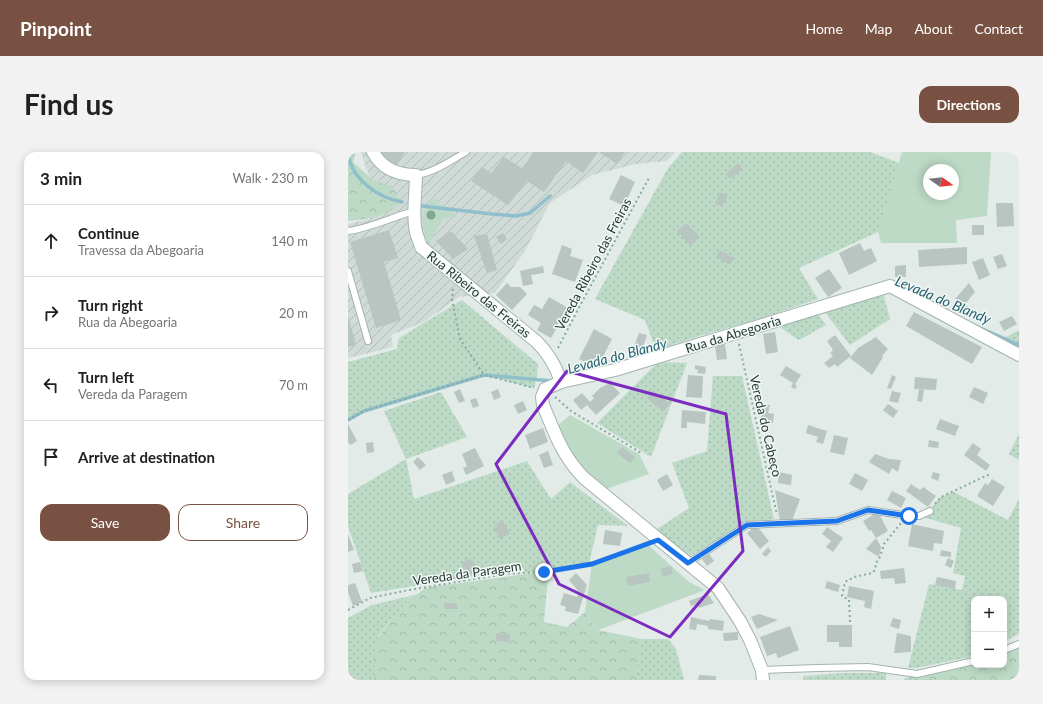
<!DOCTYPE html>
<meta charset="utf-8">
<style>
body{margin:0;font-family:Lato,sans-serif;background:#f2f2f2;color:#202124}
.controls{position:absolute;right:12px;bottom:12px;display:grid;overflow:hidden;border-radius:8px;box-shadow:0 2px 10px #0003}
.controls button{width:36px;height:36px;display:grid;place-items:center;padding:0;border:0;border-bottom:1px solid #e0e0e0;background:#fff;color:#202124;font:20px sans-serif}
.compass{position:absolute;left:575px;top:12px;width:36px;height:36px;border-radius:50%;background:#fff;box-shadow:0 2px 10px #0003;rotate:104deg}
.stop{position:absolute;width:12px;height:12px;margin:-9px;border:3px solid #1a73e8;border-radius:50%;background:#fff}
.stop.end{background:#1a73e8;border-color:#fff;box-shadow:0 1px 4px #0008}
.list{margin:0;padding:0;list-style:none}
h2{display:flex;justify-content:space-between;align-items:center;height:52px;margin:0;padding:0 16px;font-size:17px}
h2 small{font-size:13px;font-weight:400;color:#757577}
.list li{display:grid;grid-template-columns:26px 1fr auto;gap:12px;align-items:center;box-sizing:border-box;height:72px;padding:0 16px;border-top:1px solid #e0e0e0}
.list b{display:block;font-size:15px;white-space:nowrap}
.list p{margin:0;font-size:13px;white-space:nowrap;color:#757577}
.list em{font-size:13px;font-style:normal;color:#757577}
.actions{display:flex;gap:8px;padding:12px 16px}
.actions a{flex:1;padding:9px 0;border:1px solid #785142;border-radius:12px;text-align:center;font-size:14px;color:#785142}
.actions .main{background:#785142;color:#fff}
.icon{flex:none;width:22px;height:22px;fill:none;stroke:currentColor;stroke-width:2;stroke-linecap:round;stroke-linejoin:round}
.map{position:relative;flex:none;width:671px;height:528px;overflow:hidden;border-radius:12px}
header{display:flex;align-items:center;gap:24px;box-sizing:border-box;height:56px;padding:0 20px;background:#785142;color:#fff}
header strong{font-size:19px}
nav{display:flex;gap:22px;margin-inline-start:auto;font-size:14px}
.intro{display:flex;align-items:center;justify-content:space-between;box-sizing:border-box;height:96px;padding:0 24px}
h1{margin:0;font-size:28px}
.button{padding:10px 18px;border-radius:12px;background:#785142;color:#fff;font-size:14px;font-weight:700}
main{display:flex;gap:24px;padding:0 24px}
aside{flex:1;background:#fff;border-radius:12px;box-shadow:0 2px 10px #0003}
.map>svg:first-child{display:block}
</style>
<header>
<strong>Pinpoint</strong>
<nav><a>Home</a><a>Map</a><a>About</a><a>Contact</a></nav>
</header>
<div class="intro"><h1>Find us</h1><a class="button">Directions</a></div>
<main>
<aside>
<h2>3 min<small>Walk · 230 m</small></h2>
<ul class="list">
<li><svg class="icon" aria-label="ahead" viewBox="0 0 24 24"><path d="M12 20V5M6 11l6-6 6 6"/></svg><div><b>Continue</b><p>Travessa da Abegoaria</p></div><em>140 m</em></li>
<li><svg class="icon" aria-label="right" viewBox="0 0 24 24"><path d="M7 20v-9h11M14 6l5 5-5 5"/></svg><div><b>Turn right</b><p>Rua da Abegoaria</p></div><em>20 m</em></li>
<li><svg class="icon" aria-label="left" viewBox="0 0 24 24"><path d="M17 20v-9H6M10 6l-5 5 5 5"/></svg><div><b>Turn left</b><p>Vereda da Paragem</p></div><em>70 m</em></li>
<li><svg class="icon" aria-label="arrive" viewBox="0 0 24 24"><path d="M6 21V4h12l-3 4 3 4H6"/></svg><div><b>Arrive at destination</b></div></li>
</ul>
<div class="actions"><a class="main">Save</a><a>Share</a></div>
</aside>
<div class="map">
<svg width="671" height="528" viewBox="0 0 671 528">
<defs>
<pattern id="industrial-furrows" width="10" height="10" patternUnits="userSpaceOnUse"><rect width="10" height="10" fill="#d0dad6"/><path d="M-1 1l2-2M0 10L10 0M9 11l2-2" fill="none" stroke="#b2bcb8"/></pattern>
<pattern id="grass-dots" width="8" height="8" patternUnits="userSpaceOnUse"><rect width="8" height="8" fill="#bddac6"/><path d="M2 2h.1M6 6h.1" fill="none" stroke="#a2bcab" stroke-width="1.8" stroke-linecap="round"/></pattern>
<pattern id="forest-crowns" width="20" height="18" patternUnits="userSpaceOnUse"><rect width="20" height="18" fill="#bddac6"/><path d="M2 6a3 3 0 1 1 6 0M12 15a3 3 0 1 1 6 0" fill="none" stroke="#a2bcab"/></pattern>
</defs>
<rect width="100%" height="100%" fill="#e2ebe7"/>
<path fill="url(#industrial-furrows)" d="M13,0H327L319,9L288,12L244,23L202,51L177,99L147,141L111,145L76,170L43,183L45,195L0,206V72L21,67L32,58Z"/>
<g fill="url(#grass-dots)">
<path d="M334,0H522L551,11L530,80L451,116L470,147L411,167L358,182L308,198L297,168L247,147L320,16Z"/>
<path d="M535,141L542,167L502,193L476,159Z"/>
<path d="M114,148L190,212L189,225L186,236L136,223L16,259L0,268V210L49,197L51,186Z"/>
<path d="M469,161L478,173L451,188L430,174Z"/>
<path d="M671,178V199L649,190Z"/>
<path d="M310,210L339,211L303,305L249,271Z"/>
<path d="M365,224H394L426,367L400,370L337,407L306,379L341,356L324,311L359,299Z"/>
<path d="M93,240L119,285L58,307L66,347L179,309L203,347L222,330L280,374L250,373L241,412L177,421L175,416L23,441L0,374V342L58,307L36,259Z"/>
<path d="M671,282V308L661,302Z"/>
<path d="M606,340L660,368L671,347V482L656,489V447H626V504L568,516H560L581,432L614,438L617,424L605,421L613,376L571,364L581,359L593,345Z"/>
<path d="M70,442L61,445C54,459 41,468 32,482C28,487 28,519 27,528H0V466L24,453Z"/>
<path d="M294,487H320L328,497L336,528H288Z"/>
<path d="M497,521H538V528H455V524Z"/>
</g>
<g fill="url(#forest-crowns)">
<path d="M0,0H8L5,10L26,29L44,34L53,50C38,65 20,67 0,69Z"/>
<path d="M192,420L200,425L196,470L219,475L237,460L250,478L294,487L288,528H27C23,498 26,488 46,465C52,458 57,453 61,445L70,442L77,436Z"/>
<path d="M671,494V528H556L557,526L626,513H656V501Z"/>
</g>
<g fill="#bddac6" fill-rule="evenodd">
<path d="M554,0H643L639,64L608,68L609,91H533L530,80ZM581,18H605V42H581Z"/>
<path d="M84,45L110,66H95L81,93C76,83 72,68 77,57C78,53 81,49 84,45Z"/>
<path d="M222,263L291,302L301,322L258,337L242,323L224,304L207,276Z"/>
<path d="M299,392L341,430L357,438L250,478L237,460L244,412Z"/>
</g>
<g fill="none" stroke-linecap="round" stroke-linejoin="round">
<g stroke="#8fbfcb" stroke-width="3.5">
<path d="M0,0C2,26 30,46 54,50"/>
<path d="M74,54L144,62L168,64L182,61L202,44"/>
<path d="M630,175L671,193"/>
<path d="M0,268L16,259L136,223L204,229"/>
</g>
</g>
<g fill="#b8c5c0">
<path d="M33,0H57L48,14L34,5Z"/>
<path d="M185,0H250L235,21L218,9L196,40L179,29L160,53L123,29L134,15L143,21L156,5L175,17Z"/>
<path d="M251,0H277L269,12Z"/>
<path d="M390,11L395,17L382,27L378,22Z"/>
<path d="M273,23L287,30L276,54L261,47Z"/>
<path d="M372,40L380,44L374,55L367,51Z"/>
<path d="M648,51H665L666,74L649,75Z"/>
<path d="M338,71L352,85L343,94L329,79Z"/>
<rect x="624" y="73" width="12" height="10"/>
<path d="M41,78L50,106L36,110L53,168L28,176L2,90Z"/>
<path d="M103,79L120,97L105,107L88,89Z"/>
<path d="M155,81L159,87L153,92L148,85Z"/>
<path d="M139,82L149,118L139,121L126,84Z"/>
<path d="M512,91L516,99L523,96L529,109L501,123L491,101Z"/>
<path d="M214,93L224,97L222,104L235,108L227,130L204,122Z"/>
<path d="M619,95V112L571,115L570,98Z"/>
<path d="M372,98L386,106L382,113L368,105Z"/>
<path d="M654,102L659,114L650,117L645,105Z"/>
<path d="M635,106L642,123L631,128L624,110Z"/>
<path d="M558,113V125H547V114Z"/>
<path d="M195,114L196,121L183,123L185,132L175,134L172,119Z"/>
<path d="M481,117L494,136L480,145L467,126Z"/>
<path d="M159,131L163,135H172L179,142L164,158L148,143Z"/>
<path d="M621,131L627,140L617,152L624,158L620,163L614,158V152L607,147Z"/>
<path d="M201,145L220,156L203,186L189,178L193,171L180,163L186,153L194,157Z"/>
<path d="M566,160L634,195L624,212L558,174Z"/>
<path d="M0,164L8,193L0,195Z"/>
<path d="M664,164L669,172L656,179L651,170Z"/>
<path d="M246,177L264,187L249,216L231,207Z"/>
<path d="M427,180L430,200L418,202L415,182Z"/>
<path d="M291,181L299,183L294,198L286,195Z"/>
<path d="M487,183L503,204L489,215L487,212L481,216L476,211L485,204L482,201L485,198L479,189Z"/>
<path d="M528,185L540,197L534,204L535,205L524,223L502,206L510,196Z"/>
<path d="M377,192L379,207L369,208L367,193Z"/>
<path d="M347,213L358,215L357,222L349,221L350,218L347,217Z"/>
<path d="M438,214L453,223L447,232L449,234L447,237L443,235L445,231L432,223Z"/>
<path d="M340,223L355,224L354,246L338,245Z"/>
<path d="M544,223L548,225L543,237L539,236Z"/>
<path d="M567,225L589,227L588,238L566,237Z"/>
<path d="M262,231L272,241L248,263L239,253L233,258L225,248L234,241L242,250L246,246L244,244L252,236Z"/>
<path d="M626,235L640,241L635,252L621,245Z"/>
<path d="M112,237L117,249L111,251L106,240Z"/>
<path d="M150,237L153,245L146,248L143,240Z"/>
<path d="M571,237L576,238L574,250L569,249Z"/>
<path d="M305,238L322,252L315,260L299,246Z"/>
<path d="M544,239L553,241L550,251L541,249Z"/>
<path d="M128,246L131,254L125,256L122,248Z"/>
<path d="M175,249L179,258L170,262L166,253Z"/>
<path d="M410,250L422,253L420,261L426,262L425,271L412,268L414,259L408,257Z"/>
<path d="M540,252L550,259L545,266L535,258Z"/>
<path d="M334,258L358,260L357,272L339,270V276H333Z"/>
<path d="M592,267L611,274L607,284L588,277Z"/>
<path d="M0,272L9,289L2,293L0,290Z"/>
<path d="M460,273L479,279L475,292L468,290L470,285L458,281Z"/>
<path d="M195,276L200,290L182,297L177,283Z"/>
<path d="M486,283L500,286L496,303L482,300Z"/>
<path d="M581,288L591,290L590,296L580,295Z"/>
<path d="M25,290L26,300L19,301L18,291Z"/>
<path d="M625,291L633,297L629,303L642,313L638,319L616,303Z"/>
<path d="M274,295L287,305L282,311L269,301Z"/>
<path d="M127,296L136,314L118,323L115,316L119,314L114,302Z"/>
<path d="M200,299L205,313L196,316L191,303Z"/>
<path d="M527,302L541,307L553,308L550,320L544,316L541,322L521,310Z"/>
<path d="M70,305L78,313L72,318L65,310Z"/>
<path d="M104,319L107,329L98,333L94,323Z"/>
<path d="M431,320L444,323L443,333L430,331Z"/>
<path d="M585,320L592,322L590,329L583,326Z"/>
<path d="M507,321L520,328L514,339L501,332Z"/>
<path d="M319,322L325,333L315,339L309,328Z"/>
<path d="M644,327L657,335L645,354L629,344L637,331L640,333Z"/>
<path d="M563,332L572,338L575,335L588,344L580,355L558,339Z"/>
<path d="M427,338L452,347L444,369L432,370Z"/>
<path d="M544,339L558,346L553,356L539,348Z"/>
<path d="M530,360L540,379L528,386L523,378L521,379L515,369Z"/>
<path d="M154,367L162,382L151,387L146,376Z"/>
<path d="M564,372L596,379L594,392L586,391L585,399L560,394Z"/>
<path d="M408,373L421,389L412,397L399,381Z"/>
<path d="M479,375L495,386L485,400L478,395L483,389L474,382Z"/>
<path d="M257,378L274,381L272,394L255,392Z"/>
<path d="M0,382L6,398L0,400Z"/>
<path d="M528,386L533,395L531,405L518,397Z"/>
<path d="M420,395L423,399L418,405L414,402Z"/>
<path d="M593,398L603,400V405L592,404Z"/>
<path d="M361,402L366,409L359,414L354,407Z"/>
<path d="M600,406L606,409L603,416L597,413Z"/>
<path d="M117,408L121,407L125,409L127,412L125,418L127,422L117,424V419L114,415L115,411Z"/>
<path d="M12,410L15,419L6,421L4,412Z"/>
<path d="M323,414L325,422L315,425L312,417Z"/>
<path d="M556,416L558,431L547,432L546,426L533,427L532,419Z"/>
<path d="M228,421L239,433L230,462L217,459L218,455L212,453L216,441L229,445L231,440L221,428Z"/>
<path d="M301,421L302,430L280,434L278,425Z"/>
<path d="M589,425L608,429L607,437L587,433Z"/>
<path d="M479,429L492,433L490,440L477,436Z"/>
<path d="M7,431L14,450L5,454L0,440V433Z"/>
<path d="M501,434L526,439L523,457L516,455L517,449L499,445Z"/>
<path d="M360,442L366,451L351,456L349,452L343,454L341,449Z"/>
<path d="M96,451H109V457H97Z"/>
<path d="M411,462L430,468L409,477L403,465Z"/>
<path d="M343,465L361,469L362,467L376,469L375,479L360,477V474L349,472L348,478L341,477Z"/>
<path d="M545,466L553,468L551,477L542,474Z"/>
<path d="M479,473H504V495H491V490H479Z"/>
<path d="M442,474L451,498L430,506L428,501L419,504L412,485Z"/>
<path d="M390,480V488L376,489L375,481Z"/>
<path d="M148,481L162,482L161,490L148,489Z"/>
<path d="M549,481L563,484V500L546,501Z"/>
<path d="M351,523L368,524V528H350Z"/>
</g>
<g fill="none" stroke-linecap="round" stroke-linejoin="round">
<g stroke="#a5b2ae" stroke-width="8">
<g id="lane">
<path d="M68,23C87,20 102,9 118,0"/>
<path d="M0,79C23,76 44,65 66,59"/>
<path d="M0,119L20,189"/>
<path d="M340,411L399,373L489,369L520,358L561,364H571L582,359"/>
<path d="M656,498L671,492"/>
<path d="M414,518L469,516L520,515L569,522L626,509"/>
</g>
</g>
<g stroke="#a5b2ae" stroke-width="14">
<path id="street" d="M213,230L197,237L194,245L195,253C207,281 214,304 236,326L370,436L392,469L402,488L414,518L415,528"/>
</g>
<g stroke="#a2b5af" stroke-width="14">
<path id="secondary" d="M25,0C34,17 50,23 68,23C68,40 64,64 68,80C69,85 72,90 73,95L189,190C201,202 208,214 213,230L267,218L542,134L671,203"/>
</g>
<g stroke="#86aba1" stroke-width="2" stroke-dasharray="2 3" stroke-linecap="butt">
<path d="M105,137L104,148L112,187L136,223"/>
<path d="M391,192L429,363"/>
<path d="M210,196L234,150L302,24"/>
<path d="M207,245L223,259L295,302"/>
<path d="M0,268L16,259L136,223L186,236"/>
<path d="M587,352L593,345L642,322"/>
<path d="M0,458L22,446L61,438L157,422L192,420L244,412L298,392"/>
<path d="M502,470L501,448L494,444L497,430L506,425L524,421L527,418L528,411L532,405L536,392L553,371"/>
</g>
<use href="#lane" stroke="#fff" stroke-width="6"/>
<use href="#street" stroke="#fff" stroke-width="12"/>
<use href="#secondary" stroke="#fff" stroke-width="12"/>
</g>
<circle fill="#81a691" cx="83" cy="63" r="4.5"/>
<g fill="none" stroke-linecap="round" stroke-linejoin="round">
<path stroke="#1a73e8" stroke-width="5" d="M196,420L244,412L310,388L340,411L399,373L489,369L520,358L561,364"/>
</g>
<path fill="none" stroke="#7b2cbf" stroke-width="3" stroke-linejoin="round" d="M219,219L378,262L395,399L322,485L211,432L148,312Z"/>
<g text-anchor="middle" stroke-width="3" stroke-linejoin="round" paint-order="stroke">
<g font-size="13" fill="#243a35" stroke="#f2f8f5">
<text transform="translate(245 112) rotate(-62)" y="5">Vereda Ribeiro das Freiras</text>
<text transform="translate(131 142) rotate(39)" y="5">Rua Ribeiro das Freiras</text>
<text transform="translate(385 182) rotate(-17)" y="5">Rua da Abegoaria</text>
<text transform="translate(418 274) rotate(77)" y="5">Vereda do Cabeço</text>
<text transform="translate(119 421) rotate(-8)" y="5">Vereda da Paragem</text>
</g>
<g font-size="14" font-style="italic" fill="#246070" stroke="#f2f8f5">
<text transform="translate(595 148) rotate(23)" y="5">Levada do Blandy</text>
<text transform="translate(269 204) rotate(-15)" y="5">Levada do Blandy</text>
</g>
</g>
</svg>
<div class="controls">
<button>+</button>
<button>−</button>
</div>
<svg class="compass" viewBox="-18 -18 36 36"><path d="M0-13l5 13h-10z" fill="#e53935"/><path d="M0 13l5-13h-10z" fill="#757577"/></svg>
<div class="stop" style="left:561px;top:364px"></div>
<div class="stop end" style="left:196px;top:420px"></div>
</div>
</main>
